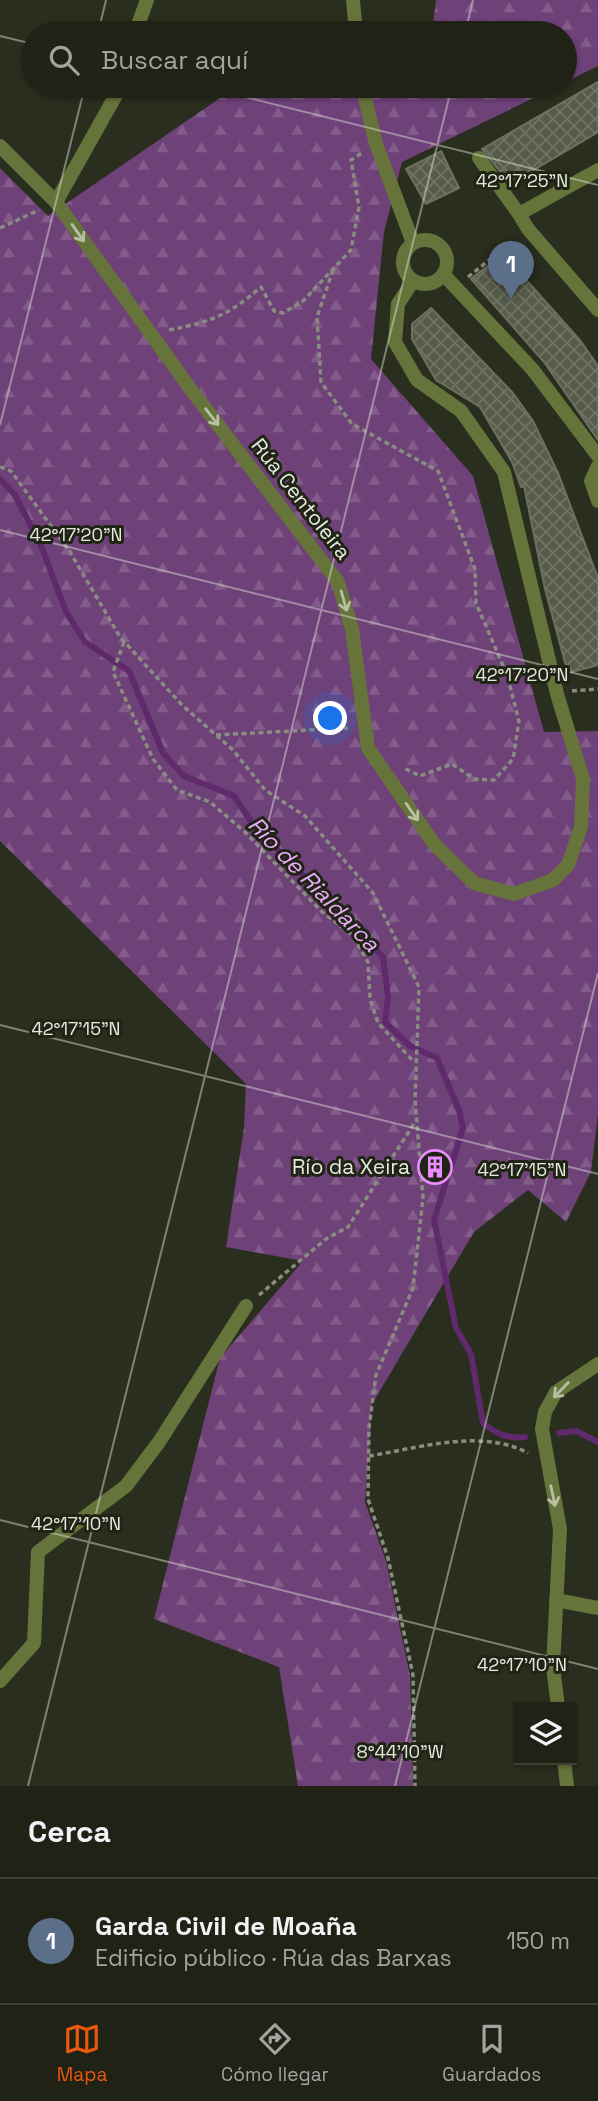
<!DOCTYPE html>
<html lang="es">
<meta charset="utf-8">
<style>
body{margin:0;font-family:"Space Grotesk",sans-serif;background:#2d2f23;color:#f1f3f6}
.controls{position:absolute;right:21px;bottom:21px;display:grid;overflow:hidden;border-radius:0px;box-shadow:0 2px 5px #0004}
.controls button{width:63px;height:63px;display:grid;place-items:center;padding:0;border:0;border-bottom:2px solid #3d3f35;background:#202216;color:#f1f3f6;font:35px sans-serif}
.you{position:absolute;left:331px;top:719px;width:24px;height:24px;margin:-18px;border:5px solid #fff;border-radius:50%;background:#1a73e8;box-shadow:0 0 0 10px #1a73e833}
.badge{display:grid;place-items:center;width:46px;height:46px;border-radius:50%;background:#ea580c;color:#fff;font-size:23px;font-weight:700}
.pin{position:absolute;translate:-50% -58px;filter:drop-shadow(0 2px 4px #0008)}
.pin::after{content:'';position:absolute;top:37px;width:24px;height:21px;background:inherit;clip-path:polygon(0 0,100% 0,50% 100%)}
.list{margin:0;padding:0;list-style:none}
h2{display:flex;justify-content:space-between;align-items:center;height:91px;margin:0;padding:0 28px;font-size:30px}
h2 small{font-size:23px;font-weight:400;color:#a2a4a1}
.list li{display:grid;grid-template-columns:46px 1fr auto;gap:21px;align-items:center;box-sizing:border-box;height:126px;padding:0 28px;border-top:2px solid #3d3f35}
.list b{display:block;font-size:26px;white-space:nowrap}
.list p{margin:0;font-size:23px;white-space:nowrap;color:#a2a4a1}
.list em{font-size:23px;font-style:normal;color:#a2a4a1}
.icon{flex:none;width:38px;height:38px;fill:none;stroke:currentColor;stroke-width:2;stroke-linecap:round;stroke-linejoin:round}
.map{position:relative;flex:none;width:598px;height:1786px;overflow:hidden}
.search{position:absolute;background:#202216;box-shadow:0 2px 5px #0004;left:21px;right:21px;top:21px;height:77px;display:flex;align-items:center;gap:18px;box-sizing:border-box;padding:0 24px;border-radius:38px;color:#a2a4a1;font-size:26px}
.sheet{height:217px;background:#202216}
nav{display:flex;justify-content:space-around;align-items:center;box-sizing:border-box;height:98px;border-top:2px solid #3d3f35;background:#202216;font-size:19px;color:#a2a4a1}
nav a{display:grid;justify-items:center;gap:4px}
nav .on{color:#ea580c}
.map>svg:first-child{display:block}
</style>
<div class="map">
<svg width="598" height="1786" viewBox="0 0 598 1786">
<defs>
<pattern id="forest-firs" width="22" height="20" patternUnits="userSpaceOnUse" patternTransform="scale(1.75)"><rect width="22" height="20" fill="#6e4178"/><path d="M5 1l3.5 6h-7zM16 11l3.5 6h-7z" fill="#835c8b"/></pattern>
<pattern id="building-cross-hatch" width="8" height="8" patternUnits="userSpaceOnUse" patternTransform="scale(1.75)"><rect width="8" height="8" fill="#575c4a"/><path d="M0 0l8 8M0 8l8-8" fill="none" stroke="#6f7364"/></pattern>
</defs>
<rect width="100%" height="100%" fill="#2a2e1e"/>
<g fill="url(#forest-firs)">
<path d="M436,0H598V66L565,82V33H432Z"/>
<path d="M357,86H558L402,162L384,232L371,359L473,476L544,732L598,731V1114L591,1172L566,1222L528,1190L474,1232L372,1404L365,1502L386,1561L410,1676L413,1786H298L279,1667L154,1619L220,1358L303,1261L226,1247L244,1127L246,1084L0,841V168L48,216L220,98L341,95Z"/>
</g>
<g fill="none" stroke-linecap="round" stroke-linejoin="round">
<g stroke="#60296c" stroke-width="6">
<path d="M0,479L15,495L42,548L66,612L85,642L129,671L163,753L184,776L234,796L254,826L383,957L388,997L385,1022L410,1046L437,1058L459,1110L463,1128L434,1220L456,1328L471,1354L483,1423C497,1434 507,1439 525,1437"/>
<path d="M559,1433L576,1431L598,1442"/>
</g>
</g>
<g fill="url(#building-cross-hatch)" stroke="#6c715f" stroke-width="2">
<path d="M598,82V132L510,184L482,149Z"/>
<path d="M441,151L459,188L426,204L406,169Z"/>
<path d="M503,254L580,340L598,366V440L544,362L471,279Z"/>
<path d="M431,308L512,392L533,421L558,473L598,578V665L568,673L545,589L524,486L521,487L512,462L480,407L436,380L412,339V324Z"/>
<path d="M427,1156L443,1157V1178H427Z"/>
</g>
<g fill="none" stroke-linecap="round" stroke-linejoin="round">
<g stroke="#898d80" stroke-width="3.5" stroke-dasharray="5 3.5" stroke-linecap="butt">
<path d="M0,228L39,210"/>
<path d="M333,270L317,317L321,382L352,424L438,471L475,569L476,603L507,675L519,721L513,759L494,780L474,779L452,764L420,776L404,768"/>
<path d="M468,277L514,240"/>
<path d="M169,330C213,321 227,316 261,287L274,311L283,313L303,301L351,250L359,207L351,160L362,153"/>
<path d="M0,467L11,471L70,552L120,637L182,705L233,750L265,790L305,816L373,893L419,987L415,1100L423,1198L413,1288L376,1375L369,1428L368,1499L388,1558L413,1675L415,1786"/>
<path d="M124,642L113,672L153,759L177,790L210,802L245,832L321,911L351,934L368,962L370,999L378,1023L414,1062"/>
<path d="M572,691L598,689"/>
<path d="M216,735L348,728"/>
<path d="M259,1295L326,1239L348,1227L415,1122"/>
<path d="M369,1456C419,1448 481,1428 528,1453"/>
</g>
<path stroke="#66733b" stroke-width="14" d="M519,214L528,229L598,310"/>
<g stroke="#66733b" stroke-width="14">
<path d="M135,33L147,0"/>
<path d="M0,146L56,202L189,387L338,582L352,629L368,748L434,844L474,883L514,894L553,880L568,865L581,827L583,779L557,694L504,472L461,411L417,380L395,342L398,304L413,281"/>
<path d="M479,158L519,214L598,170"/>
<path d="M56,202L121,86"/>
<path d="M556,1600L598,1608"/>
<path d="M0,1681L34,1643L38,1552L126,1486L159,1442L246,1306"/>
<path d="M558,1707L553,1667L560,1529L542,1429L545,1412L556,1392L598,1364"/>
<path d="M564,1760L567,1786"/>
</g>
<g stroke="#66733b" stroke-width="14">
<path d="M353,0L356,33"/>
<path d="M362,86L376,144L413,243"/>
<circle cx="425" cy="262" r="22"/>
<path d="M444,275L533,370L598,456"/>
<path d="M598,466L591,481L598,501"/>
</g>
</g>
<defs><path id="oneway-shaft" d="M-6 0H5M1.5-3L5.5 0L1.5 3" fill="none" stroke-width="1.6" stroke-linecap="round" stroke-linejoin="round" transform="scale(1.75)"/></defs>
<g stroke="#b9bfa5">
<use href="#oneway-shaft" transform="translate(78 233) rotate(55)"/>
<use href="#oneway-shaft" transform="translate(212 417) rotate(52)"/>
<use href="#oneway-shaft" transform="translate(344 601) rotate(74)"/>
<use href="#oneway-shaft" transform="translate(412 812) rotate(55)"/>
<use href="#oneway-shaft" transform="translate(561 1390) rotate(134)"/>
<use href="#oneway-shaft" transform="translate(553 1496) rotate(78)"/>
</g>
<path fill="none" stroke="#e5e8de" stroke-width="2" stroke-opacity="0.45" d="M98,33L106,0M465,33L473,0M0,36L33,44M201,86L598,185M0,425L85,86M0,530L598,679M0,1025L598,1174M0,1520L598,1669M28,1786L452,86M395,1786L598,973"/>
<defs>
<g id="building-ring" transform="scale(1.75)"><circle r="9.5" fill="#202414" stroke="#e98dfe" stroke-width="1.5"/><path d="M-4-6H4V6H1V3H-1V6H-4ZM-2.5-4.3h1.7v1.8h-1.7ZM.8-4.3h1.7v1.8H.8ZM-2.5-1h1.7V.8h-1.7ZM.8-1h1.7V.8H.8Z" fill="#e98dfe"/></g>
</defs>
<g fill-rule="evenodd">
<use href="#building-ring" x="435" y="1167"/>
</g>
<g text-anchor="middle" stroke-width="6" stroke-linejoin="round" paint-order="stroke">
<g font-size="21" fill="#e5e8de" stroke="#202414">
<text transform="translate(301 499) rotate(52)" y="7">Rúa Centoleira</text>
</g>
<g font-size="21" fill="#e5e8de" stroke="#202414" text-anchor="end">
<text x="410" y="1174">Río da Xeira</text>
</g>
<g font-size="23" font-style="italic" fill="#eaacf8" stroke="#202414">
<text transform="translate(314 884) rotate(46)" y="8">Río de Rialdarca</text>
</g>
</g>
<g font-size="18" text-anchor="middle" fill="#e5e8de" stroke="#202414" stroke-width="6" stroke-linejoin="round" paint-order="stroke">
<text x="522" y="187">42°17'25"N</text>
<text x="76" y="541">42°17'20"N</text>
<text x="522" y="681">42°17'20"N</text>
<text x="76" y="1035">42°17'15"N</text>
<text x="522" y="1176">42°17'15"N</text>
<text x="76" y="1530">42°17'10"N</text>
<text x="522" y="1671">42°17'10"N</text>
<text x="400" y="1758">8°44'10"W</text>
</g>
</svg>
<div class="controls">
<button><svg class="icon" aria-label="layers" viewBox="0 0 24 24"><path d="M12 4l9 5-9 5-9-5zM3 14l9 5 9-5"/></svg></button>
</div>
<div class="you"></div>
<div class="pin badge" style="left:511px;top:299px;background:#5c6f8a">1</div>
<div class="search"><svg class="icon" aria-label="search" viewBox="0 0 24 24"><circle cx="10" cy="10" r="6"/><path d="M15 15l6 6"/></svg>Buscar aquí</div>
</div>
<section class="sheet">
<h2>Cerca<small></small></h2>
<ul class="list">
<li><span class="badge" style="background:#5c6f8a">1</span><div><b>Garda Civil de Moaña</b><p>Edificio público · Rúa das Barxas</p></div><em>150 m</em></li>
</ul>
</section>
<nav>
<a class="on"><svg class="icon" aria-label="map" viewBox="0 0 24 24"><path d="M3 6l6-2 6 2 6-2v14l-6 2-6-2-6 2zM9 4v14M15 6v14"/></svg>Mapa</a>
<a><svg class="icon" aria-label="directions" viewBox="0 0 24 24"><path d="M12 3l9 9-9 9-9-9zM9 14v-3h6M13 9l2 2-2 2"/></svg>Cómo llegar</a>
<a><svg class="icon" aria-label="saved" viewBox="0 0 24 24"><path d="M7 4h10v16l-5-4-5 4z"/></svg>Guardados</a>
</nav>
